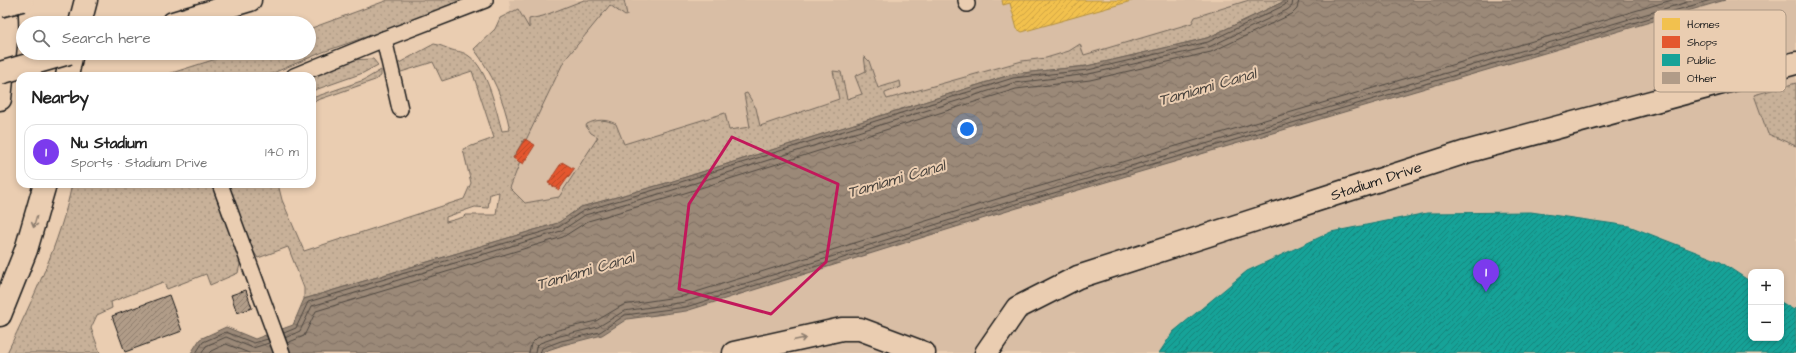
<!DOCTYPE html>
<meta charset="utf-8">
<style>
body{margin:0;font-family:"Architects Daughter",sans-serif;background:#f6f6f6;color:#222}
.controls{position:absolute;right:12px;bottom:12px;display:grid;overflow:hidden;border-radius:8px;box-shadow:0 2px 6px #0003}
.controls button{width:36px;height:36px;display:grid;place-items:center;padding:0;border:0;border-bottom:1px solid #e0e0e0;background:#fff;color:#222;font:20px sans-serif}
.you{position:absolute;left:967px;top:129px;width:14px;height:14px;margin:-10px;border:3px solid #fff;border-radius:50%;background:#1a73e8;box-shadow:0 0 0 6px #1a73e833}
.badge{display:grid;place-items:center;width:26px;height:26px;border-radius:50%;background:#7c3aed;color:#fff;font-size:13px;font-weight:700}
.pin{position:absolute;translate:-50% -33px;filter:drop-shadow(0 1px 2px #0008)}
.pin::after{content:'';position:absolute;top:21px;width:14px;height:12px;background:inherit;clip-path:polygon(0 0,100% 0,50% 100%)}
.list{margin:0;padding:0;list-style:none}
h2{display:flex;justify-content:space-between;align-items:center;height:52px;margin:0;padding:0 16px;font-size:17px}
h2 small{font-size:13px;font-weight:400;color:#767676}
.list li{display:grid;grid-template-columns:26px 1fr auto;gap:12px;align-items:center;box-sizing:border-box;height:56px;margin:0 8px 8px;padding:0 8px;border:1px solid #e0e0e0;border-radius:12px}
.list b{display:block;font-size:15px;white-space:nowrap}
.list p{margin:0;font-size:13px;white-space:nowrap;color:#767676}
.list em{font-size:13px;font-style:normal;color:#767676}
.icon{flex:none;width:22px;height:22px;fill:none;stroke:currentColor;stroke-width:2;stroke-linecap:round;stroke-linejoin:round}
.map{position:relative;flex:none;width:1796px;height:353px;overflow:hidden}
.search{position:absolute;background:#fff;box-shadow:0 2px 6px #0003;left:16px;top:16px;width:300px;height:44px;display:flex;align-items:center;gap:10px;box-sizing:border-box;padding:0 14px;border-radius:22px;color:#767676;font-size:15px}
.panel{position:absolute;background:#fff;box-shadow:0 2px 6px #0003;left:16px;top:72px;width:300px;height:116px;border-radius:12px}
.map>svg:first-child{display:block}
</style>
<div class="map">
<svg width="1796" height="353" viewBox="0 0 1796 353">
<defs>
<pattern id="grass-dots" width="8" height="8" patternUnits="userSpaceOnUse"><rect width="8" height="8" fill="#c8b199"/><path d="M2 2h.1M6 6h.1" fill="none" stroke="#ab9883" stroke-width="1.8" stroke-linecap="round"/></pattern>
<pattern id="water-waves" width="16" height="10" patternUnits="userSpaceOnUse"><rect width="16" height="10" fill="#9b8978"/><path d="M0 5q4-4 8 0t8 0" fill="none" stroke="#7e6f62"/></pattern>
<pattern id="homes-hatch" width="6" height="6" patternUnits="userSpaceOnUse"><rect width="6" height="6" fill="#f2c14e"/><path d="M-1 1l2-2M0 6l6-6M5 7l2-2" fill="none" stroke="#cfa544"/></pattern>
<pattern id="shops-hatch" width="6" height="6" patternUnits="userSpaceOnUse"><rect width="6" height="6" fill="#e4572e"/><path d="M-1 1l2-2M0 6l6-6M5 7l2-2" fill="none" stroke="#b84726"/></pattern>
<pattern id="public-hatch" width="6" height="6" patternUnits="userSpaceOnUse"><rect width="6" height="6" fill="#17a398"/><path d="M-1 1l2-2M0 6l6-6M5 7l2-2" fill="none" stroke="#14847b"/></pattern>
<pattern id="building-hatch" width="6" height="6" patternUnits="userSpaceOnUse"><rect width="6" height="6" fill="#b19c88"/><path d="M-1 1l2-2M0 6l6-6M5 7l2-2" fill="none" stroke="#8f7e6e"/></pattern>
</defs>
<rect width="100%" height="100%" fill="#eacdb1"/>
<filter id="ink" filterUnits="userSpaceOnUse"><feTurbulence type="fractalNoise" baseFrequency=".025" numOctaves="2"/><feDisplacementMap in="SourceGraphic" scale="8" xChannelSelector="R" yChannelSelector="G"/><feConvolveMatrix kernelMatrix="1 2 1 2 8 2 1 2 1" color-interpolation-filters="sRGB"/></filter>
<g filter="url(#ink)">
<g fill="#d9bea5" fill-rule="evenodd">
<path d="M509,0H1287L1207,38L1013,74L670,182L525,203L510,188L519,162L513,158L528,134Z"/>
<path d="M1725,0H1796V353H539L562,345L602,335L626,319L686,311L1014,209ZM1751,272H1781V338H1751Z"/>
</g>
<g fill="url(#grass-dots)" stroke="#72665a" fill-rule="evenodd">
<path d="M388,0H464L431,14L323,52L266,76H162L235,53H309V29Z"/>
<path d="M584,0H624L627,15L625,16L610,5L564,61L526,140L524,139L513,158L520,162L510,188L525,203L559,197L598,137L591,133L586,126L587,124C597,119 606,119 616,124L624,144L725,113L729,130L750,127L744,94L747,93L756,108L760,126L839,99L833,71L841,72L847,99L862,94L855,76L866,71L864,56L869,61L878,88L900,81L901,87L885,93V95L887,99L1022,61L1046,58L1069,51L1080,44L1084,55L1192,23L1195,17L1249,0H1287L1207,38L1087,66L1013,74L670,182L581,207L558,223L304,299V288L288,247L258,258L251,248L228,184H278L282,200L304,251L464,199L471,183L463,149L494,138L472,71L442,81L433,62L398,73L388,69L434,44C441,45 446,48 452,50C459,52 462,51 469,56C488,69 496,110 502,131L510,130C504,100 492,73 474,49L495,29L500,18L518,9L529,28V19L543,16ZM499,192L496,215H466L464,217L446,222V217L475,207L488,208L490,194Z"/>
<path d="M373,59L378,65L363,73L312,91V76L349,60Z"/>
<path d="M381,70V76L375,80L312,102V98L364,80Z"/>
<path d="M1796,83V146L1768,134L1754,95Z"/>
<path d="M72,184H212L241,260L238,273L210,285L206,274L167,289L163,282L111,302L112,308L97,315L91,328L100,353H7C33,298 60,244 72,184Z"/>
</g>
<path fill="url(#water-waves)" stroke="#685d53" d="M1287,0H1725L1014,209L686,311L627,319L602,335L563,345L539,353H191L200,339L226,327L255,339L293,325L304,299L558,223L581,207L670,182L1013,74L1087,66L1207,38Z"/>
<path fill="url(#homes-hatch)" stroke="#b2903f" d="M1002,0H1135L1022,32L1017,29L1010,3L1003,5Z"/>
<g fill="url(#shops-hatch)" stroke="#a84529">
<path d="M525,139L535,145L523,164L513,158Z"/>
<path d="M562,162L574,169L559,190L548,183Z"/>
</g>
<path fill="url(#public-hatch)" stroke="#187a73" d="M1531,212L1629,226L1719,261L1751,282V338H1781V302L1794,310L1796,308V353H1159L1173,332L1247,271L1331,232L1427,213Z"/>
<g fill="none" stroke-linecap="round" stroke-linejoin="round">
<g stroke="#4f4841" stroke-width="1">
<path d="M284,333L296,328L308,302L559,227L583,211L671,185L1013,78L1088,70L1208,42L1285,5L1288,0"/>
<path d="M285,338L300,331L312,306L561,231L585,215L673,190L1014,83L1089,74L1209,47L1287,10L1292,6L1293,0"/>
<path d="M287,343L304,336L316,311L563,237L588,221L675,196L1016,89L1090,80L1211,52L1292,14L1297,9L1299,0"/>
<path d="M196,353L203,342L226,332L254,343L268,339"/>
<path d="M202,353L206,346L226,337L253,348L269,343"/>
<path d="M209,353L211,351L226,344L249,353"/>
<path d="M529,353L531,344L537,338L558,330L596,321L623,305L683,296L1010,195L1672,0"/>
<path d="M535,353L536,347L540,343L560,336L598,327L624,311L685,302L1012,201L1694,0"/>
<path d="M540,353L542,348L561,341L600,332L625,315L686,307L1013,205L1711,0"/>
</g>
</g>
<g fill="url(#building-hatch)" stroke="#1c1c1c">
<path d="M246,290L252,308L237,313L231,295Z"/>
<path d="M169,295L182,331L125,352L112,316Z"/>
</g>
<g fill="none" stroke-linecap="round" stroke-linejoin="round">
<g stroke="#1c1c1c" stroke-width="18">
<g id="service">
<path d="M966,0L967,4"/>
<path d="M384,39L400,109"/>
<path d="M294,76L384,39L485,0"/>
<path d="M220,184L282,353"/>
</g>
</g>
<g stroke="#1c1c1c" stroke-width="25">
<path id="minor" d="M986,353L1017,308L1078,277L1466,152L1796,63"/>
</g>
<g stroke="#1c1c1c" stroke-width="25">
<path id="primary" d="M173,23L250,0"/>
</g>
<g stroke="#1c1c1c" stroke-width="25">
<g id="trunk">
<path d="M80,23L86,0"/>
<path d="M67,76L72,53"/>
<path d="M0,315L26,250L45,184"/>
</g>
</g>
<g stroke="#1c1c1c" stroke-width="25">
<g id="motorway">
<path d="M0,99L7,31L6,0"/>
<path d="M734,353L842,329H860L924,353"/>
</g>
</g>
<use href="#service" stroke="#eacdb1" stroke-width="15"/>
<use href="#minor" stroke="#eacdb1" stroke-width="22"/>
<use href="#primary" stroke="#eacdb1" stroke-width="22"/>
<use href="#trunk" stroke="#eacdb1" stroke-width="22"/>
<use href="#motorway" stroke="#eacdb1" stroke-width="22"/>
<g stroke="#1c1c1c" stroke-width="25" stroke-linecap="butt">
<g id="primary-bridge">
<path d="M0,6L22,0"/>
<path d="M0,73L69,53"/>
</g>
</g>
<use href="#primary-bridge" stroke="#eacdb1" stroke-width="22"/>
</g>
<defs><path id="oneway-shaft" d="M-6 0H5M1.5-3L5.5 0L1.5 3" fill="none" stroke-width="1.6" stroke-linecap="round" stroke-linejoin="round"/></defs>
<g stroke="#8d7d6e">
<use href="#oneway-shaft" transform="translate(35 222) rotate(106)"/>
<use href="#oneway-shaft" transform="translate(800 339) rotate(-12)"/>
</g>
</g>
<path fill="none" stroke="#c2185b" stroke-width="3" stroke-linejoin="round" d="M732,137L838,184L826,262L771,314L679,289L689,204Z"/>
<g text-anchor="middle" stroke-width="4" stroke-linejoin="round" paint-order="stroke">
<g font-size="15" fill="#1c1c1c" stroke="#eacdb1">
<text transform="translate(1376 181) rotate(-18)" y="5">Stadium Drive</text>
</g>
<g font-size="16" font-style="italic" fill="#48423c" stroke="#eacdb1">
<text transform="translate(1207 86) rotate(-16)" y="6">Tamiami Canal</text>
<text transform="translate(896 178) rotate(-16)" y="6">Tamiami Canal</text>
<text transform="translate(585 270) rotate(-16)" y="6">Tamiami Canal</text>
</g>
</g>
<rect x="1654" y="10" width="132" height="82" rx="6" fill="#eacdb1" stroke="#ac9884" stroke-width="1"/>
<rect x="1662" y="18" width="18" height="12" fill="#f2c14e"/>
<rect x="1662" y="36" width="18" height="12" fill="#e4572e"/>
<rect x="1662" y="54" width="18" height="12" fill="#17a398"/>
<rect x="1662" y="72" width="18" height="12" fill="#b19c88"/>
<g font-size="11" fill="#1c1c1c">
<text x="1687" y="28">Homes</text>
<text x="1687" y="46">Shops</text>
<text x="1687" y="64">Public</text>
<text x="1687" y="82">Other</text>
</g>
</svg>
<div class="controls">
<button>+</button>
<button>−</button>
</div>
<div class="you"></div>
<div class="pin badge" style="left:1486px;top:292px">1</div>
<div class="search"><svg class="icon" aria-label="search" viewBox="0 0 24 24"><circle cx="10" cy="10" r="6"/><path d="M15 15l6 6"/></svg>Search here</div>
<section class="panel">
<h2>Nearby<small></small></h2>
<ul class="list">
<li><span class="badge">1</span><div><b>Nu Stadium</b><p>Sports · Stadium Drive</p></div><em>140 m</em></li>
</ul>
</section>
</div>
